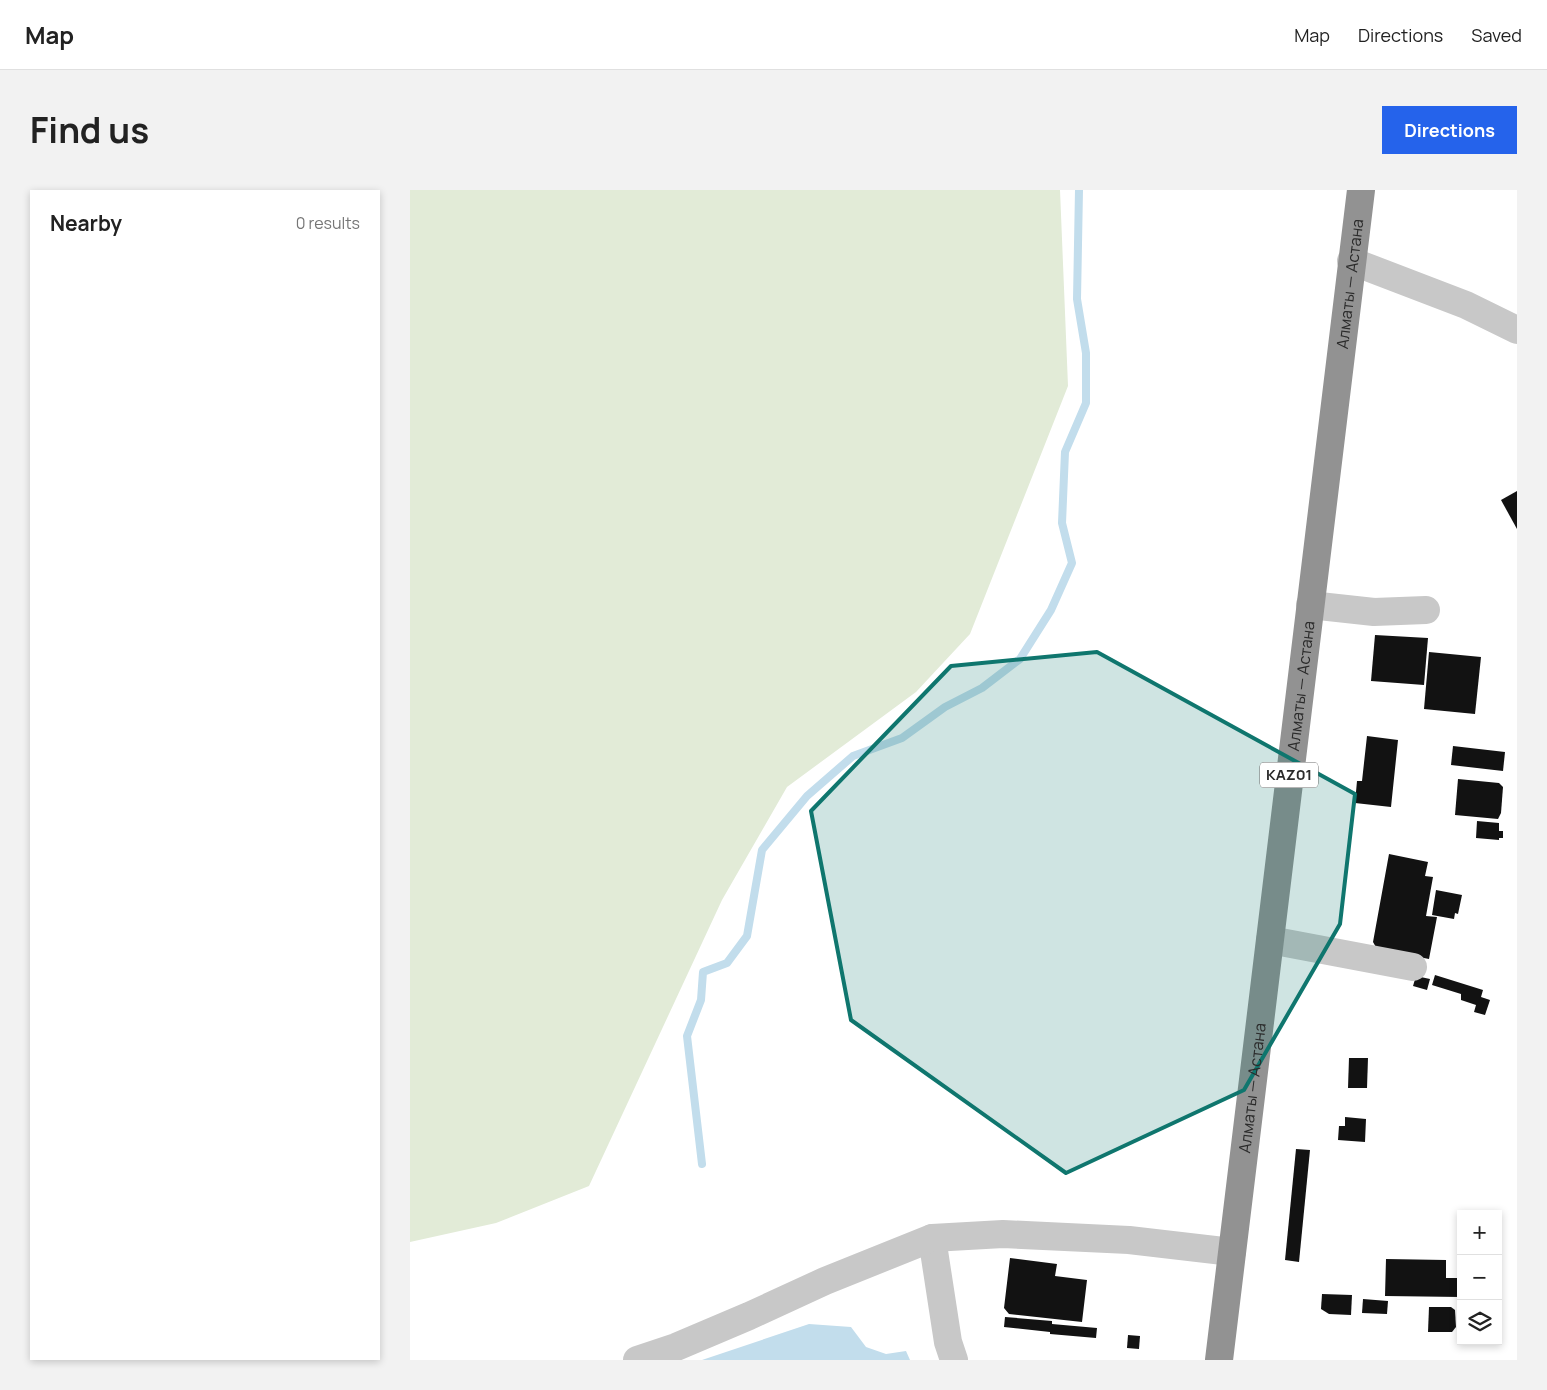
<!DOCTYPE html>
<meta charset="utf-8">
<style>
body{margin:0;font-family:Manrope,sans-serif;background:#f2f2f2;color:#222}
.controls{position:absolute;right:15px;bottom:15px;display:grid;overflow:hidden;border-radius:0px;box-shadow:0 2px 8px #0003}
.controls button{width:45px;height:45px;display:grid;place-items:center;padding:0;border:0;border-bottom:1px solid #e0e0e0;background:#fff;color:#222;font:25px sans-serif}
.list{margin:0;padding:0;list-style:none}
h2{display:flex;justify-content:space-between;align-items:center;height:65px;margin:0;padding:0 20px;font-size:21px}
h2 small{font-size:16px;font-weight:400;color:#767676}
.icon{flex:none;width:28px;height:28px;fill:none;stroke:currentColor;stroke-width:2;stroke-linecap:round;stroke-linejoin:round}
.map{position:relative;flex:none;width:1107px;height:1170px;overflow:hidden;border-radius:0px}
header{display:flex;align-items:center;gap:30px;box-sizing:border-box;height:70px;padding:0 25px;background:#fff;border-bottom:1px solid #e0e0e0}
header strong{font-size:24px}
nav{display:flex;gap:28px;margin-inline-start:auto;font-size:18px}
.intro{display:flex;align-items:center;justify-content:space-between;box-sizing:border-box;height:120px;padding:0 30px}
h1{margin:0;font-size:35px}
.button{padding:12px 22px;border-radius:0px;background:#2563eb;color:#fff;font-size:18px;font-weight:700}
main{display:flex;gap:30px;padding:0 30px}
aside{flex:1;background:#fff;border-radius:0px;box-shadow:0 2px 8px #0003}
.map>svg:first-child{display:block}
</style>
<header>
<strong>Map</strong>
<nav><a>Map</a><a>Directions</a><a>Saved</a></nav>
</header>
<div class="intro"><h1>Find us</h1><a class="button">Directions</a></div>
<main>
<aside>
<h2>Nearby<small>0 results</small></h2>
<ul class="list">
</ul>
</aside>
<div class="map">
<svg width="1107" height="1170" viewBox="0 0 1107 1170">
<rect width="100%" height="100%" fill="#fff"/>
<path fill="#e2ebd7" d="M0,0H650L658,196L560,444L506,502L377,597L312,710L179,996L86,1033L0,1052Z"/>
<path fill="#c2ddec" d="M399,1134L441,1137L456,1157L476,1164L496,1161L500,1170H292Z"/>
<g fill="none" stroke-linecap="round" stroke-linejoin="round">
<path stroke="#c2ddec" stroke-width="8" d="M292,974L277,846L291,810L293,782L317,773L337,746L352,660L397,606L443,566L492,548L535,517L572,498L610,469L641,420L662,373L652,333L655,262L676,213V163L667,109L669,0"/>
</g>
<g fill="#121212">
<path d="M1107,301V339L1091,310Z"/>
<path d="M965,445L1018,448L1014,495L961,491Z"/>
<path d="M1019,462L1071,467L1065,524L1014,519Z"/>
<path d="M957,546L988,550L981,617L945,613L947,591H952Z"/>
<path d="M1043,556L1095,562L1093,581L1041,575Z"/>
<path d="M1048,589L1089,593L1093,597L1091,623L1088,629L1045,625Z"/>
<path d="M1067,631L1089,633V641H1093V648H1089V650L1066,648Z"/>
<path d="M979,664L1018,672L1015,686L1023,687L1016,726L1027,727L1019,769L967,759L963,752Z"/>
<path d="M1026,700L1052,705L1048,724L1045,723L1044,729L1022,725Z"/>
<path d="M1025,785L1073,800L1071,807L1080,810L1075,825L1064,822L1066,815L1051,810V804L1022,795Z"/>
<path d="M1006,786L1020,789L1017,800L1003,796Z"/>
<path d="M939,868H958L957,898H938Z"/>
<path d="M935,927L956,929L955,952L928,950L929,936H935Z"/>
<path d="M886,959L900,960L889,1072L875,1070Z"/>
<path d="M600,1068L647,1074L645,1086L677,1090L672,1132L599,1124L594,1118Z"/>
<path d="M976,1069L1036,1070V1088H1051V1107L975,1106Z"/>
<path d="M912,1104L942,1105L941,1125L919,1124L911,1119Z"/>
<path d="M953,1109L978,1111L977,1124L952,1123Z"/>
<path d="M1019,1117H1041L1045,1120L1046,1137L1042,1142H1018Z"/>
<path d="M595,1127L642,1131V1134L687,1138L686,1148L640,1144V1142L594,1137Z"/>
<path d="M718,1145L730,1146L729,1159L717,1158Z"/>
</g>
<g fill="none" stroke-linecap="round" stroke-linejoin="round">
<g stroke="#c8c8c8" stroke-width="28">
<path d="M941,71L1056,115L1107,140"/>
<path d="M900,415L964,422L1016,420"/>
<path d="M860,750L1003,777"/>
<path d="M522,1048L538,1152L544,1170"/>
<path d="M227,1170L266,1157L339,1126L415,1091L522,1048L593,1044L719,1050L822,1062"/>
</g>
<path stroke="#929292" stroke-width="28" id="s1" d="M809,1170L951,0"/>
</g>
<path fill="#0f766e" fill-opacity="0.2" stroke="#0f766e" stroke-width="4" stroke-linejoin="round" d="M687,462L945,604L930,734L834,900L656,983L441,830L401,621L541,476Z"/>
<g text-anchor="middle" stroke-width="5" stroke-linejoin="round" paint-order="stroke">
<rect fill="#fff" stroke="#6b6b6b" stroke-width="1" x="850" y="572.5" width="58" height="25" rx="4"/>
<g font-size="15" font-weight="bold" fill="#2b2b2b">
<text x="879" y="590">KАZ01</text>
</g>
<g font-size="16" fill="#2b2b2b" stroke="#fff">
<text dy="6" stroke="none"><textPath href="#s1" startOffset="1084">Алматы — Астана</textPath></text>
<text dy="6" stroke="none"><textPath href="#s1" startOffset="679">Алматы — Астана</textPath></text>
<text dy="6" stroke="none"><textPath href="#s1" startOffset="274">Алматы — Астана</textPath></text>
</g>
</g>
</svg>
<div class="controls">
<button>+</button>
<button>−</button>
<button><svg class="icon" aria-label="layers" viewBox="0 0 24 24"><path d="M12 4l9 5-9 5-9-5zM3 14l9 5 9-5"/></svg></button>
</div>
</div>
</main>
